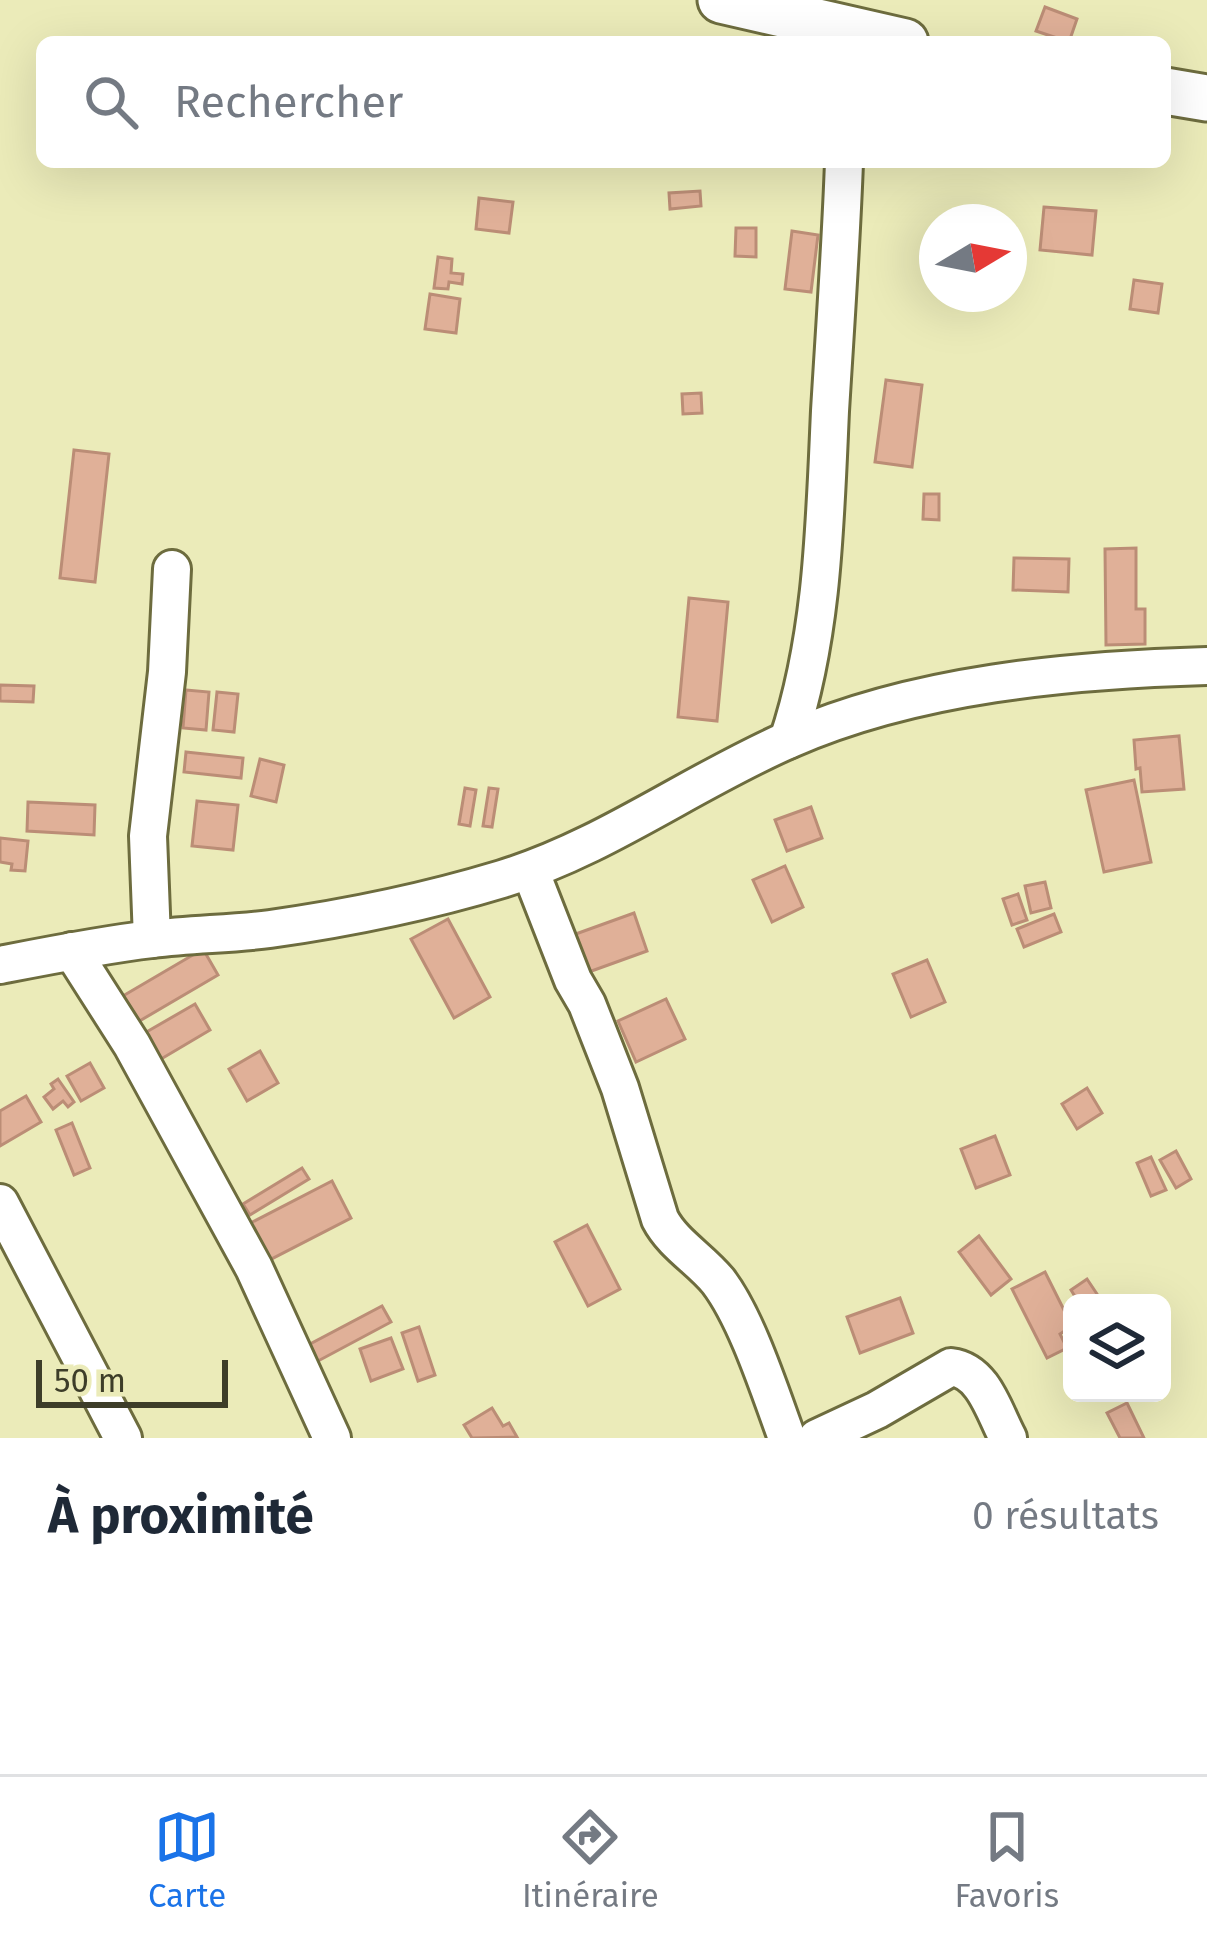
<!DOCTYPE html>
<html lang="fr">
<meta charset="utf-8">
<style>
body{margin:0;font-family:"Fira Sans",sans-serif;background:#f2f2f3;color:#1f2937}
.controls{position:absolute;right:36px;bottom:36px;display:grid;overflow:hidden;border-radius:18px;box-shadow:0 12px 48px #0002}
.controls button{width:108px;height:108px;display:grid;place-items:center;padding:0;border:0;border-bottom:3px solid #e0e1e3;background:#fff;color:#1f2937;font:60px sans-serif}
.compass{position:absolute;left:919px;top:204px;width:108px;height:108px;border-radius:50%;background:#fff;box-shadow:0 12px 48px #0002;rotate:80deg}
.scale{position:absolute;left:36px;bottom:30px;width:192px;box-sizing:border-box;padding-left:12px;border:6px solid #3d3d29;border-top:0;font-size:33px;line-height:42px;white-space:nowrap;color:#3d3d29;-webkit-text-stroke:9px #ebebb9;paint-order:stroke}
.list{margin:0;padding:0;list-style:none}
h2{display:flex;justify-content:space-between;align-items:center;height:156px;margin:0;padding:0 48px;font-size:51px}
h2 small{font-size:39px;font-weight:400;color:#747a83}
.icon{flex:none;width:66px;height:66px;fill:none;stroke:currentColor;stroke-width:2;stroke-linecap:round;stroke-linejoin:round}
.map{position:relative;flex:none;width:1207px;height:1438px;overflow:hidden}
.search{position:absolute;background:#fff;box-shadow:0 12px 48px #0002;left:36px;right:36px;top:36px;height:132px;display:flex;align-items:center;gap:30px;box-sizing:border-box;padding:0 42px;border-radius:18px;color:#747a83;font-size:45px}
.sheet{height:336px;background:#fff}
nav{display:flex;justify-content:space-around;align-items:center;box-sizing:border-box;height:168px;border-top:3px solid #e0e1e3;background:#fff;font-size:33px;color:#747a83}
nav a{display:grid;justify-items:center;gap:6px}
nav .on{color:#1a73e8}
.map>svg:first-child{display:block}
</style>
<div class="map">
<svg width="1207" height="1438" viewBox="0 0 1207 1438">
<rect width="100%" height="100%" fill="#ebebb9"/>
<g fill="#e0b098" stroke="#bb8d76" stroke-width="3">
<path d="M1045,7L1077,19L1069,42L1036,31Z"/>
<path d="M700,191L701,206L670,209L669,193Z"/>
<path d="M479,198L513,202L509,233L476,229Z"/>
<path d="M1044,207L1096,211L1092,255L1040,250Z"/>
<path d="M736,228H756V257L735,256Z"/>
<path d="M792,231L818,235L811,292L785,289Z"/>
<path d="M438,257L452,259L451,273L463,274L462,284L449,282L448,289L434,288Z"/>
<path d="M1134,280L1162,284L1158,313L1130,309Z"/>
<path d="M430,294L460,299L456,333L425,329Z"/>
<path d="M886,380L922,385L912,467L875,462Z"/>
<path d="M701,393L702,413L683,414L682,394Z"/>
<path d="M74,450L109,454L95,582L60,578Z"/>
<path d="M924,494H939V520L923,519Z"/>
<path d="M1136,548V609H1145V644L1106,645L1105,549Z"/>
<path d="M1014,558L1069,559L1068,592L1013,590Z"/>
<path d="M689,598L728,602L717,721L678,717Z"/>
<path d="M0,685L34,686L33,702L0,701Z"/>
<path d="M186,690L209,692L206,730L183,728Z"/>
<path d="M217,692L238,694L234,732L213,730Z"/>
<path d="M1179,736L1184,789L1142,792L1140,768L1136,769L1134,740Z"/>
<path d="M186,752L243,758L241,778L184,772Z"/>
<path d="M260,759L284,765L276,802L251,796Z"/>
<path d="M1134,780L1151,862L1104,872L1086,790Z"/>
<path d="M465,788L476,790L470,826L459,824Z"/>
<path d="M489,788L498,789L492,827L483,826Z"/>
<path d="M197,801L238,805L233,850L192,846Z"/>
<path d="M28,802L95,805L94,835L27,831Z"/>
<path d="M811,807L822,838L787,851L775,820Z"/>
<path d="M0,838L28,841L25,871L11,870L12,864L0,862Z"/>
<path d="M785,866L803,907L772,922L753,880Z"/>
<path d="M1045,882L1051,908L1031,913L1025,886Z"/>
<path d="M1018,894L1027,920L1012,925L1003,899Z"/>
<path d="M634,913L647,951L586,973L573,935Z"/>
<path d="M1054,914L1061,932L1024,947L1017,929Z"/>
<path d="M448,919L490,997L454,1018L411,939Z"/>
<path d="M203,949L218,975L131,1026L116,1000Z"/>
<path d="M927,960L945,1002L911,1017L893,974Z"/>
<path d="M666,999L685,1039L636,1062L618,1021Z"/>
<path d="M195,1004L210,1030L151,1065L136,1038Z"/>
<path d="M260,1051L278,1083L247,1101L229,1069Z"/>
<path d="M90,1063L104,1088L81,1101L67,1076Z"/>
<path d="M58,1079L74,1102L68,1107L63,1101L53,1109L44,1097L54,1089L51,1084Z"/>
<path d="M1087,1088L1102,1113L1077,1129L1062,1104Z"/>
<path d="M26,1096L41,1122L0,1146V1111Z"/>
<path d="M72,1123L90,1168L74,1175L56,1130Z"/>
<path d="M995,1136L1010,1175L976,1188L961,1149Z"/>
<path d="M1176,1151L1191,1179L1176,1188L1160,1160Z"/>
<path d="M1151,1157L1166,1190L1151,1196L1137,1163Z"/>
<path d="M302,1168L309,1179L250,1215L243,1204Z"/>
<path d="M332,1181L351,1218L254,1268L235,1231Z"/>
<path d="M587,1225L620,1289L588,1306L555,1242Z"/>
<path d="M979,1236L1011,1279L991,1295L959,1252Z"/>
<path d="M1045,1272L1072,1326L1060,1334L1067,1348L1047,1358L1012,1289Z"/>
<path d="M1087,1279L1103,1303H1079L1071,1290Z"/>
<path d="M900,1298L913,1333L860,1353L847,1317Z"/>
<path d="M382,1306L391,1322L303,1369L295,1352Z"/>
<path d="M419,1327L435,1375L418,1381L402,1333Z"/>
<path d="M391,1338L403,1369L371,1381L360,1349Z"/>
<path d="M1127,1403L1144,1438H1120L1107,1413Z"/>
<path d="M492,1408L503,1426L509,1423L517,1437L472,1438L464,1425Z"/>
</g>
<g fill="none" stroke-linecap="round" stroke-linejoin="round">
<g stroke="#6d6c3e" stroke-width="42">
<g id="minor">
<path d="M788,740C823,636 825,521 830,411C835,328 841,245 844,162"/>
<path d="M530,870L573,980L587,1004L620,1088L660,1219C673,1244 700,1259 718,1281C747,1319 770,1392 787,1438"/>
<path d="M152,939L148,836L167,672L172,569"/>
<path d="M72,951L132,1045L254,1268L332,1438"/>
<path d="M0,965C51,955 101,945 152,939C192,934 231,934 270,929C348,918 426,902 502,879C604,848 690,783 788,740C915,684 1069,670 1207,666"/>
<path d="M0,1203L123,1438"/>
<path d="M817,1438L877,1410L951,1367C984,1371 994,1412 1008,1438"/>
</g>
</g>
<g stroke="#6d6c3e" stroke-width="51">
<g id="major">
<path d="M721,0L905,42"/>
<path d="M1165,91L1207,98"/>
</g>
</g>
<use href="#minor" stroke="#fff" stroke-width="36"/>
<use href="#major" stroke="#fff" stroke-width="45"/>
</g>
</svg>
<div class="controls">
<button><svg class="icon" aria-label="layers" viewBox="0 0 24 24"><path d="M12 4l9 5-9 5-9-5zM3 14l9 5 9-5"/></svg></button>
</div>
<svg class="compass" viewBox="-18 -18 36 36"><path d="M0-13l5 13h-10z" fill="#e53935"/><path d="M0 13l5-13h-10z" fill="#747a83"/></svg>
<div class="scale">50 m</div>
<div class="search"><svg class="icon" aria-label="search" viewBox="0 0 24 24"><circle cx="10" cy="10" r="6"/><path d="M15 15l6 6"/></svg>Rechercher</div>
</div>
<section class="sheet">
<h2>À proximité<small>0 résultats</small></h2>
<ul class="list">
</ul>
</section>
<nav>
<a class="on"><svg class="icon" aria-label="map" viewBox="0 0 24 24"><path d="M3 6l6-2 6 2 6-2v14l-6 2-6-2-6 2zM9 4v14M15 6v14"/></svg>Carte</a>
<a><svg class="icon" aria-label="directions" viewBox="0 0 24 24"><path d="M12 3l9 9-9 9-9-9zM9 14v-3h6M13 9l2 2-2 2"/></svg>Itinéraire</a>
<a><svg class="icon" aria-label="saved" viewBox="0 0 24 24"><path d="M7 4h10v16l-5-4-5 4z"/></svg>Favoris</a>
</nav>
